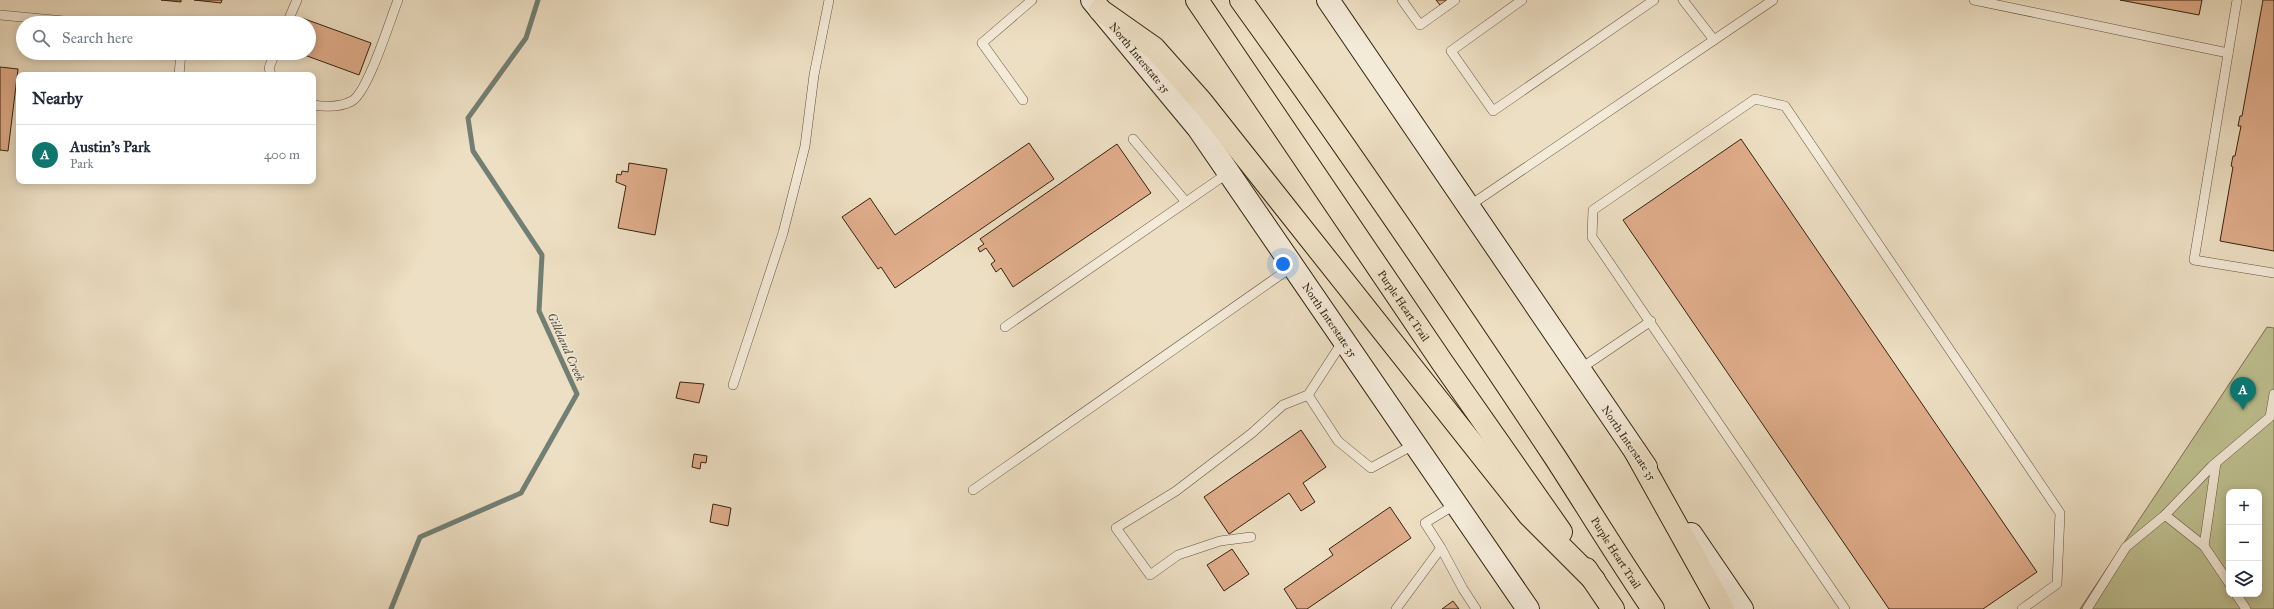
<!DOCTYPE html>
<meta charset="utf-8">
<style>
body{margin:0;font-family:"IM FELL Great Primer",serif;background:#f2f2f3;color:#1f2937}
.controls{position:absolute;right:12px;bottom:12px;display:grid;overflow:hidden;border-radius:8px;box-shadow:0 2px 10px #0003}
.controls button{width:36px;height:36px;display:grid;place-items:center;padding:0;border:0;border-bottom:1px solid #e0e1e3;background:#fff;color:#1f2937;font:20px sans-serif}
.you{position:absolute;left:1283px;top:264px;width:14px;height:14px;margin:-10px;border:3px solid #fff;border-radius:50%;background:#1a73e8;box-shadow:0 0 0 6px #1a73e833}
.badge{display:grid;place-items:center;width:26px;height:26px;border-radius:50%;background:#0f766e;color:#fff;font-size:13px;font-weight:700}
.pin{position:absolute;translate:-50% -33px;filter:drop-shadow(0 1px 2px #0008)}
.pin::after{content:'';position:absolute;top:21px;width:14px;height:12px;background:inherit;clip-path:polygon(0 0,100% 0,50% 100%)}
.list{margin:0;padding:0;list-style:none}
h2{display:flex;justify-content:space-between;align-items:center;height:52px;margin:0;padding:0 16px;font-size:17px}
h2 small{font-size:13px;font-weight:400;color:#747a83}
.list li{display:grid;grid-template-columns:26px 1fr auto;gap:12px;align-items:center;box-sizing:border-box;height:60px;padding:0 16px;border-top:1px solid #e0e1e3}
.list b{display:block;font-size:15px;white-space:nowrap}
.list p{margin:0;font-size:13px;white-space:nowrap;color:#747a83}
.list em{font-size:13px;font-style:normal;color:#747a83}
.icon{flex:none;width:22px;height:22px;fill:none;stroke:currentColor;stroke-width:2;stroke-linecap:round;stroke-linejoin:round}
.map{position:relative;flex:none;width:2274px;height:609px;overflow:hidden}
.search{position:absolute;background:#fff;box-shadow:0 2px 10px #0003;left:16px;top:16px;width:300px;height:44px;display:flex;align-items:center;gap:10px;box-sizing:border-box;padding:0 14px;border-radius:22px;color:#747a83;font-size:15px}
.panel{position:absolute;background:#fff;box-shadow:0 2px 10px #0003;left:16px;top:72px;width:300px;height:112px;border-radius:8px}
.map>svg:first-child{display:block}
</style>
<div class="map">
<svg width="2274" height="609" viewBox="0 0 2274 609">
<rect width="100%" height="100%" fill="#eddfc3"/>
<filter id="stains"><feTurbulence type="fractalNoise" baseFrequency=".005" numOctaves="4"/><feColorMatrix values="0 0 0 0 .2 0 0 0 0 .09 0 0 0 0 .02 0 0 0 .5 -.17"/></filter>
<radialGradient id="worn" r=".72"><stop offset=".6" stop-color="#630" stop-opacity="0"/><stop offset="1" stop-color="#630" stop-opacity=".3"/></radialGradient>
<path fill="#bec090" stroke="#7a7250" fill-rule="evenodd" d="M2267,327L2274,328V609H2080ZM2229,492H2259V594H2229Z"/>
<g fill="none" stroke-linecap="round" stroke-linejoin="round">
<path stroke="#717f74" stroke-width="5" d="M391,609L420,537L521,493L577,394L539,311L542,255L473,151L468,118L526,38L538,0"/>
</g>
<g fill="#dfac8a" stroke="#352310">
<path d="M161,0H181V2Z"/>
<path d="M194,0H222L221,3Z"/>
<path d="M1436,0H1447L1440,5Z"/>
<path d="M2120,0H2202L2199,15Z"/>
<path d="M2263,0H2274V251L2220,241L2233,167L2231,166L2233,156H2235L2241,126H2238L2240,116H2242Z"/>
<path d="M302,18L371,43L359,75L299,53H309V23H300Z"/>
<path d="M0,67L18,69L8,151L0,150Z"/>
<path d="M1741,139L2037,572L1983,609H1889L1623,220Z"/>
<path d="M1029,143L1054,179L895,288L881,267L878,269L842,217L870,198L895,235Z"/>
<path d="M1117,144L1151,193L1013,287L1001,268L996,272L991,264L995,261L986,248L980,252L978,248L984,244L980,239Z"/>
<path d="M629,163L667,169L655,235L618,228L626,186L616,182L617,174L621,175L622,171L628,172Z"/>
<path d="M680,382L704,384L699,403L676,398Z"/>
<path d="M1301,430L1326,467L1303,483L1315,502L1301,511L1289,493L1229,534L1204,497Z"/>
<path d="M694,454L707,456L706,463L701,462L700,469L692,467Z"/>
<path d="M713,504L731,508L728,526L710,522Z"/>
<path d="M1390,507L1411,538L1307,609H1297L1284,589L1333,555L1329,549Z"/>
<path d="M1232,549L1249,574L1224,591L1207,565Z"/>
<path d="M1453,601L1459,609H1442Z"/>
</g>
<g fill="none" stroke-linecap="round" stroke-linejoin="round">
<g stroke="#63523d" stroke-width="10">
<g id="lane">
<path d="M1402,0L1420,25L1455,0"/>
<path d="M1522,0L1451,51L1493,111L1654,0"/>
<path d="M1683,0L1714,40"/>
<path d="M1974,0L2228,53"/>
<path d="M2237,0L2194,260L2274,273"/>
<path d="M0,15L85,23"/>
<path d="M287,23L297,0"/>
<path d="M179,75L181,53"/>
<path d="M271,75L269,68L275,53"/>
<path d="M1023,100L982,43L1032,0"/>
<path d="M313,105C326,107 341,107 352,101C368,92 390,20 398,0"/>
<path d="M1133,139L1186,202"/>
<path d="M1469,206L1773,0"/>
<path d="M1005,327L1228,173"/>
<path d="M1580,369L1651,321"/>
<path d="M733,385L783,233L805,146L814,75L829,0"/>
<path d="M1308,395L1343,341"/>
<path d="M973,490L1293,266"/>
<path d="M2165,515L2212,466L2270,417L2274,394"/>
<path d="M1251,537L1220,541L1178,555L1150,575L1116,528L1176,491L1252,433L1283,405L1308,395L1338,441L1371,468L1415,444"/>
<path d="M2204,546L2216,463"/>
<path d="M1441,548L1463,589L1476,609"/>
<path d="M2236,594L2246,609"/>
<path d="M1396,609L1441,548L1425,523L1456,504"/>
<path d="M1845,609L1592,237L1593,210L1755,99L1785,106L2060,513L2057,584L2022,609"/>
<path d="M2087,609L2126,547L2165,515L2204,546L2229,583"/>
</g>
</g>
<g stroke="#352310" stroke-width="24">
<g id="secondary">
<path id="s1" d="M1092,0L1198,128L1528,609"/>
<path d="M1328,0L1646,467"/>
<path d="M1691,534L1742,609"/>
</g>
</g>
<g stroke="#352310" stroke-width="24">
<g id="highway">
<path id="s2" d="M1197,0L1442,362L1561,532"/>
<path id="s3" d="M1241,0C1349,150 1453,303 1555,457C1588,508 1619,559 1653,609"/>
<path d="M1100,10L1154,48L1201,101L1529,515L1594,580"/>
<path d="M1635,451L1723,609"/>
<path d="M1586,569L1613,609"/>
</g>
</g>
<use href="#lane" stroke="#f3ead8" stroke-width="9"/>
<use href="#secondary" stroke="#f3ead8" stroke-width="22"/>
<use href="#highway" stroke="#eddfc3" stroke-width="22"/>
</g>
<g text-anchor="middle" stroke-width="3" stroke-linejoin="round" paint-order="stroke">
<g font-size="11" fill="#352310" stroke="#f3ead8">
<text dy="4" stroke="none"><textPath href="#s1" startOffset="75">North Interstate 35</textPath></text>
<text dy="4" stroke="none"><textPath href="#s2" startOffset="369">Purple Heart Trail</textPath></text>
<text dy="4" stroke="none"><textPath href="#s1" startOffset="399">North Interstate 35</textPath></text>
<text transform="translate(1629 443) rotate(56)" y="4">North Interstate 35</text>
<text dy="4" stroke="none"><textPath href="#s3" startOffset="668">Purple Heart Trail</textPath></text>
</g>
<g font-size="12" font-style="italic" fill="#535142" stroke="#f3ead8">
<text transform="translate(566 347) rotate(66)" y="4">Gilleland Creek</text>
</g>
</g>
<rect width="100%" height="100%" filter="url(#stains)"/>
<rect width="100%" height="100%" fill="url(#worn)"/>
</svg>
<div class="controls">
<button>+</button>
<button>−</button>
<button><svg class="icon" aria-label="layers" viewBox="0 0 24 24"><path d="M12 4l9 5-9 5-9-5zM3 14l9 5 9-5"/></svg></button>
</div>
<div class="you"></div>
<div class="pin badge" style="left:2243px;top:410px">A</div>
<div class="search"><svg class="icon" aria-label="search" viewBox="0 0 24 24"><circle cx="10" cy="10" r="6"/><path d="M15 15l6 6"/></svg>Search here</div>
<section class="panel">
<h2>Nearby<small></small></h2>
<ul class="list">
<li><span class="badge">A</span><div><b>Austin’s Park</b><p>Park</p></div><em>400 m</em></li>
</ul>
</section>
</div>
